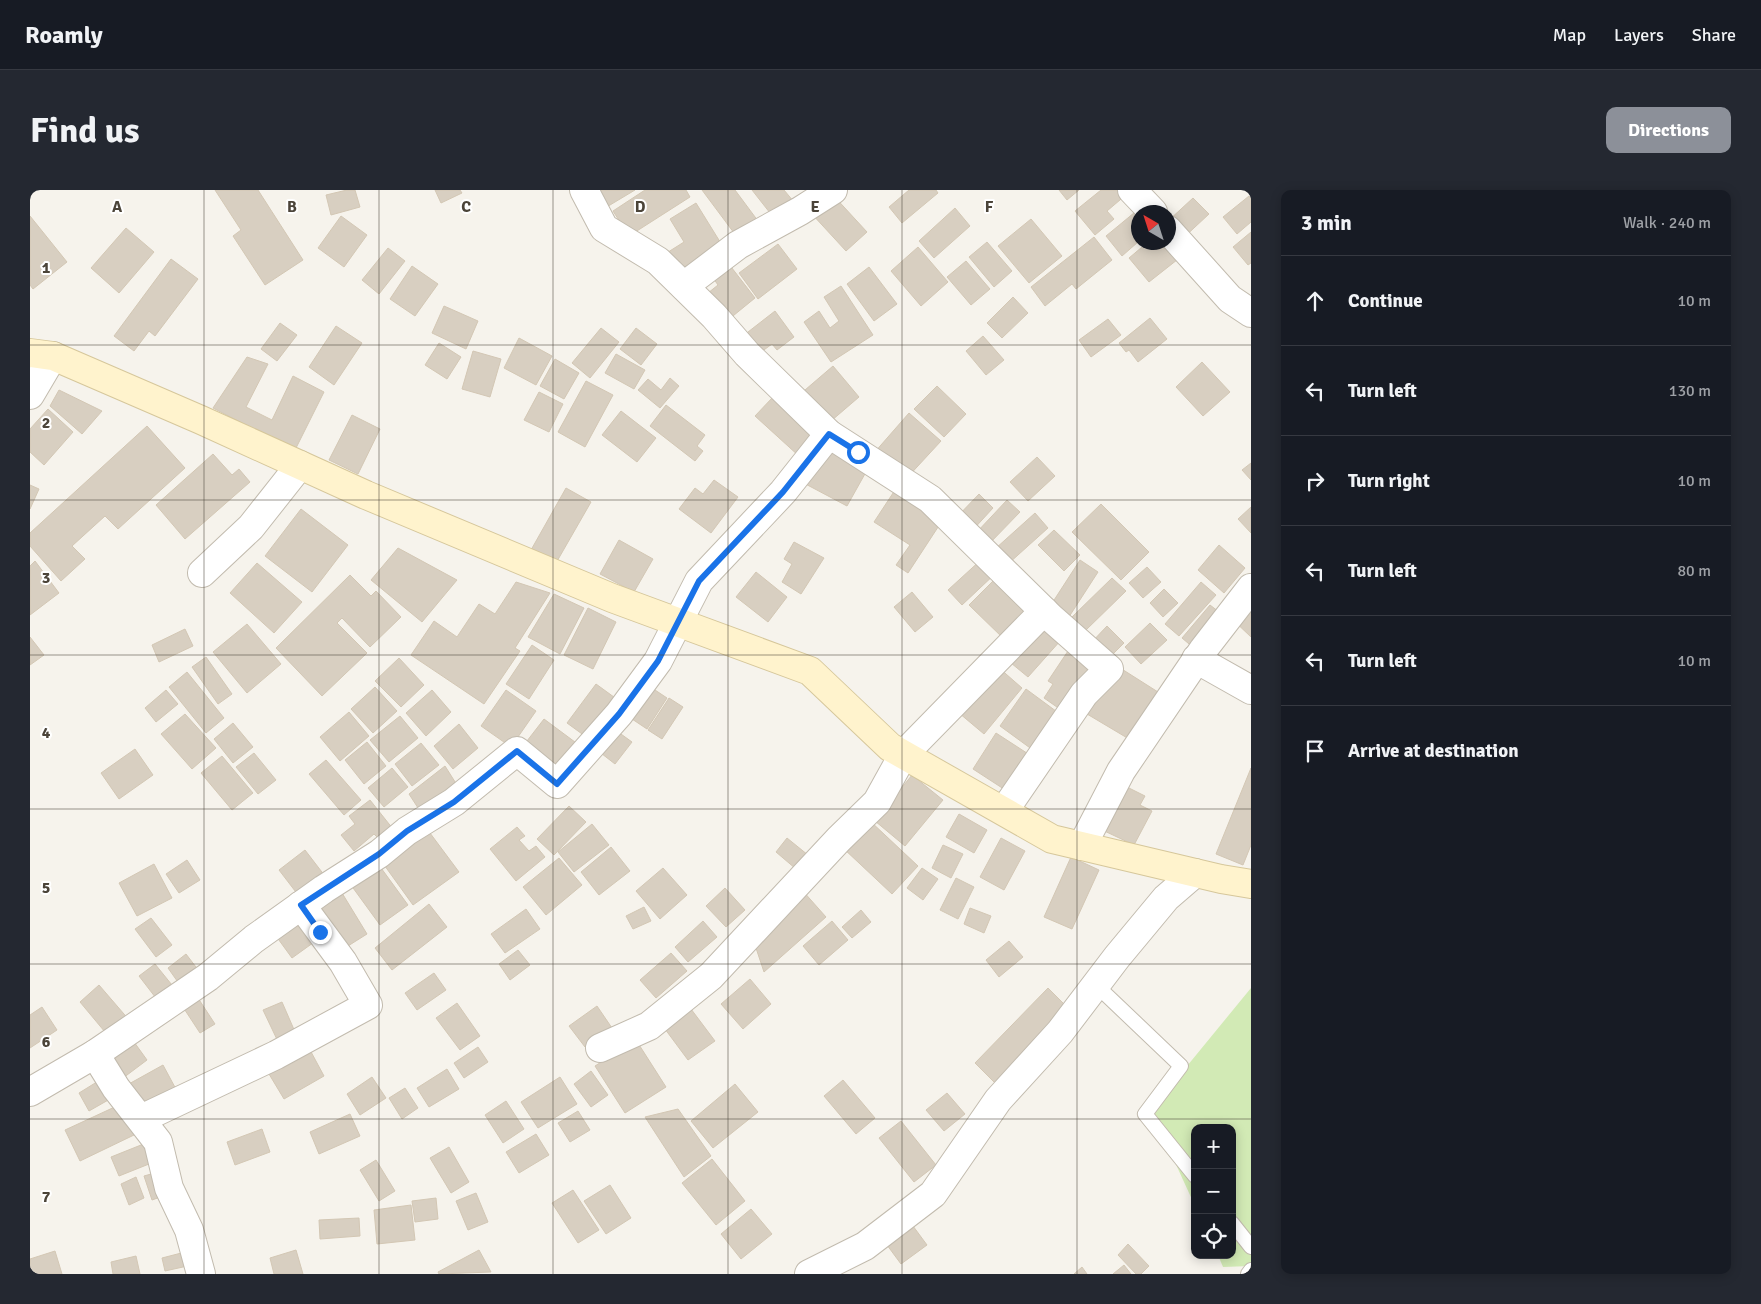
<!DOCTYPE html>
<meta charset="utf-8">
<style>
body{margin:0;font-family:Signika,sans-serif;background:#242831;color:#f1f3f6}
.controls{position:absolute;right:15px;bottom:15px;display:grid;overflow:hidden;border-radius:10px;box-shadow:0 2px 12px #0003}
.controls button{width:45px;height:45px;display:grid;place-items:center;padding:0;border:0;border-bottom:1px solid #363941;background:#171b24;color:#f1f3f6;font:25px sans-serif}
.compass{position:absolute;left:1101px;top:15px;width:45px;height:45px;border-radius:50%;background:#171b24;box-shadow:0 2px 12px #0003;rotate:321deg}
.stop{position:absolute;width:15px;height:15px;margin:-11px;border:4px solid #1a73e8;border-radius:50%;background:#fff}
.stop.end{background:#1a73e8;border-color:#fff;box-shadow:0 1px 5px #0008}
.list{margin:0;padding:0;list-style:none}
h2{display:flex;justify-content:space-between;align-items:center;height:65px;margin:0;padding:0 20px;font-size:21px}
h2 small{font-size:16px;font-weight:400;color:#9ea1a6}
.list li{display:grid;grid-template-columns:32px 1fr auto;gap:15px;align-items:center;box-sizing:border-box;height:90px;padding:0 20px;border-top:1px solid #363941}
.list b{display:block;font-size:19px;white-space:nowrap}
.list em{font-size:16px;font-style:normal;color:#9ea1a6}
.icon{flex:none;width:28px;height:28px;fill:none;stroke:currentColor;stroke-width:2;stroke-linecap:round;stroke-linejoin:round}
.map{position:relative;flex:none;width:1221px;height:1084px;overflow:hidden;border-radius:10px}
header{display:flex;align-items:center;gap:30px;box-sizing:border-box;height:70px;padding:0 25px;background:#171b24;border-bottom:1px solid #363941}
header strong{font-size:24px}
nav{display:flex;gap:28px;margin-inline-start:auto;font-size:18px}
.intro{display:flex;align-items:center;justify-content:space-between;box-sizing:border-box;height:120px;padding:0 30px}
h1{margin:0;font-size:35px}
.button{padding:12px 22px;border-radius:10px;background:#8c9099;color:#fff;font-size:18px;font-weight:700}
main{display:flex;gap:30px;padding:0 30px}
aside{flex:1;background:#171b24;border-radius:10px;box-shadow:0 2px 12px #0003}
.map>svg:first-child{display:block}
</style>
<header>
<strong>Roamly</strong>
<nav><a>Map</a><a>Layers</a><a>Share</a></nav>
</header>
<div class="intro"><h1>Find us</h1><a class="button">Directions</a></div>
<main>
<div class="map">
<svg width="1221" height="1084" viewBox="0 0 1221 1084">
<rect width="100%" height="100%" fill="#f6f3ec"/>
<path fill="#d2eab5" d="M1221,798V1076L1193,1077L1188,1065H1202V938H1165V1016L1121,920Z"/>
<g fill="#d8cfc1" stroke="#d3c7b4">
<path d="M185,0H228L273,70L235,95L203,46L211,40Z"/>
<path d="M317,0H325L330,17L301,25L296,5Z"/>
<path d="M405,0H430L432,3L411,13Z"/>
<path d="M557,0H605L570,21Z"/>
<path d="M615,0H656L660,7L599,46L583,21Z"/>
<path d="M672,0H705L731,35L710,51Z"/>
<path d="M722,0H754L764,12L744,28Z"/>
<path d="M879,0H906L908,3L872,33L859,17Z"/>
<path d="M1029,0H1049L1037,10Z"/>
<path d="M1071,0H1095L1097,4L1077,21L1084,29L1065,45L1045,21Z"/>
<path d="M802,4L837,42L816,61L781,23Z"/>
<path d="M1219,6L1221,9V32L1207,44L1193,27Z"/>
<path d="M1163,8L1179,24L1150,51L1138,31Z"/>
<path d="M666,13L692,55L647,82L635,64L654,52L640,29Z"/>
<path d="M925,18L940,36L904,68L889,51Z"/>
<path d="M1110,18L1108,52L1092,66L1076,46Z"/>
<path d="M0,26L37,72L3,99L0,95Z"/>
<path d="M311,26L337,45L314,77L288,58Z"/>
<path d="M1001,29L1032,66L999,93L968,56Z"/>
<path d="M96,38L124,62L89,103L61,78Z"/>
<path d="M1221,42V73L1218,75L1203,57Z"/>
<path d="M1064,47L1082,70L1046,99L1042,94L1015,116L1001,97Z"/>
<path d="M957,52L982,81L964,97L939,67Z"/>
<path d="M1118,52H1138L1152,66L1119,92L1099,68Z"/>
<path d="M748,54L767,79L728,109L709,83Z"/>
<path d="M888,57L918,92L891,116L861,81Z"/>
<path d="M358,58L375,71L349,104L332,90Z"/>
<path d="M141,69L168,89L125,146L119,141L104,161L84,146Z"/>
<path d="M695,69L725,108L698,130L678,103L688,95L679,82Z"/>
<path d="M936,71L960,99L941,115L917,87Z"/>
<path d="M382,76L408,94L385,126L360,109Z"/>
<path d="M839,77L867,114L844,131L817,94Z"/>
<path d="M811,96L843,145L801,172L774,132L789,121L800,138L809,131L794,107Z"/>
<path d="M983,107L998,123L972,148L957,133Z"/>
<path d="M414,116L448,131L436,159L402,143Z"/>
<path d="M745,121L764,147L747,160L742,154L723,168L709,149Z"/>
<path d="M1120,128L1137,149L1108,172L1099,160L1096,162L1089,153Z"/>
<path d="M1078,129L1091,145L1061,167L1049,150Z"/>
<path d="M250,133L267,145L247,171L231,159Z"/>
<path d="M306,136L332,153L304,195L279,177Z"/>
<path d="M571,138L589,152L560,188L542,173Z"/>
<path d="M606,138L627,154L611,175L590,159Z"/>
<path d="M953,146L974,170L956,185L936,161Z"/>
<path d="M489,148L522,166L506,195L474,178Z"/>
<path d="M409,153L431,167L417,189L395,175Z"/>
<path d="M443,161L471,169L460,207L432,199Z"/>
<path d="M586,164L615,180L604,199L575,183Z"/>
<path d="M217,167L238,174L216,217L242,230L263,186L294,202L265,260L183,218Z"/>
<path d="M525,169L549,183L534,209L510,196Z"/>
<path d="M1172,172L1200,202L1173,226L1146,197Z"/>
<path d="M803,176L829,207L794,237L768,206Z"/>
<path d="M640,188L649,196L630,218L608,200L618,189L631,200Z"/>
<path d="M556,191L583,205L555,257L528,242Z"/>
<path d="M907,196L936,224L914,247L884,219Z"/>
<path d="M29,200L72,221L52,244L20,216Z"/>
<path d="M509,202L533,214L519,242L494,230Z"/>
<path d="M743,207L788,247L770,267L725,226Z"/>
<path d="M636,215L675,245L667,256L673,261L665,271L620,236Z"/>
<path d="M18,219L43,242L14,275L0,262V239Z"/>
<path d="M591,221L626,248L607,272L572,245Z"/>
<path d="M879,223L911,251L875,290L844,263Z"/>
<path d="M322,225L350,239L328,284L299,270Z"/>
<path d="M117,236L155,278L88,339L75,326L42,356L55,369L31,391L0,356V343Z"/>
<path d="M801,260L836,282L817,316L768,290Z"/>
<path d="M183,264L202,285L209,279L220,292L155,349L126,315Z"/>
<path d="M1007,267L1025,286L998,311L980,292Z"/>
<path d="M1221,273V290L1212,280Z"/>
<path d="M684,290L708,307L681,343L649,319L665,298L673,304Z"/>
<path d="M0,295L9,299L0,319Z"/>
<path d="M536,298L561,312L526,373L501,360Z"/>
<path d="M865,300L912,331L878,383L866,375L880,355L844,332Z"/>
<path d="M949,304L963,318L940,343L925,329Z"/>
<path d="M977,310L990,322L958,355L946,343Z"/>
<path d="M1071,314L1119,362L1091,390L1042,342Z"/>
<path d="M1221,317V343L1208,329Z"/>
<path d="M271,319L318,355L282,402L235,366Z"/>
<path d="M1005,323L1018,338L978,374L965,359Z"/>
<path d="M1024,340L1050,365L1034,381L1008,355Z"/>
<path d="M589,350L623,369L604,402L570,384Z"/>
<path d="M764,352L794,368L771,404L752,392L762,374L754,369Z"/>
<path d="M1189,355L1215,378L1194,403L1168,380Z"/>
<path d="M368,358L427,390L392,432L341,390Z"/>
<path d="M953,368L967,382L932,415L918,400Z"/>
<path d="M1050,370L1068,382L1035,433L1017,421Z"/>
<path d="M5,371L29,403L0,425V376Z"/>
<path d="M227,373L272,412L244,443L200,403Z"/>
<path d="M1117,377L1131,392L1113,408L1099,393Z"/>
<path d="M726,382L757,407L738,432L706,407Z"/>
<path d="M320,385L341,406L346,401L371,427L340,457L312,428L307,433L337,463L292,506L246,458Z"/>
<path d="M968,386L1002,420L974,449L939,415Z"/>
<path d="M1082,388L1096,401L1056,440L1042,427Z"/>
<path d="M486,392L520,403L485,458L490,461L454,514L381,465L404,431L427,447L449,414L465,424Z"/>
<path d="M1171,392L1186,405L1149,446L1135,434Z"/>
<path d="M1134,399L1148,413L1133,427L1120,413Z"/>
<path d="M882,402L903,427L885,442L864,417Z"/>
<path d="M524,404L554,418L530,464L498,447Z"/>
<path d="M1221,407V447L1200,427Z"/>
<path d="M1180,415L1193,425L1165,459L1152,448Z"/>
<path d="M558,418L586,432L563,479L534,465Z"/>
<path d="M1120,433L1137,450L1111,474L1095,457Z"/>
<path d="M217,434L251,474L217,503L183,462Z"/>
<path d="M1015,436L1031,450L998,487L981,473Z"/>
<path d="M1077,436L1094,453L1077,470L1060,454Z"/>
<path d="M155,439L163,456L129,472L122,455Z"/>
<path d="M0,447L14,465L0,475Z"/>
<path d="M502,455L524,470L499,509L476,494Z"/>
<path d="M1042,455L1069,475L1034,522L1014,508L1023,494L1018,491Z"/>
<path d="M176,467L202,504L188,514L162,477Z"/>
<path d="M369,468L394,495L371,517L345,491Z"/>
<path d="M1087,476L1128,502L1099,549L1057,524Z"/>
<path d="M968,477L992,498L954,544L929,523Z"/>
<path d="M157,482L194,528L176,543L139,497Z"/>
<path d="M566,494L588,510L559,549L537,533Z"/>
<path d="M619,496L637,508L617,539L599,527Z"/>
<path d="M345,497L367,521L343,543L321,519Z"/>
<path d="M996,499L1034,527L1007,563L970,536Z"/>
<path d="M136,500L148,514L126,532L115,518Z"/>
<path d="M402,500L421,522L396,546L376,523Z"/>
<path d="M476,500L506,521L481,557L451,536Z"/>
<path d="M639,508L653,517L632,549L618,540Z"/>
<path d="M319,522L339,546L310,571L290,547Z"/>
<path d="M155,524L186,558L162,579L131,544Z"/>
<path d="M370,526L388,548L359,572L340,550Z"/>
<path d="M514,529L553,558L530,589L490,560Z"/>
<path d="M203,533L223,557L203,573L184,549Z"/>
<path d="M429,534L448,558L423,579L404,556Z"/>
<path d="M584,539L602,552L585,574L567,560Z"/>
<path d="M966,543L1006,569L983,605L943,579Z"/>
<path d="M337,552L356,576L334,594L315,570Z"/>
<path d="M391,553L409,575L382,596L365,574Z"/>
<path d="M105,559L123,585L89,609L71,583Z"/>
<path d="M224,563L246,590L228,604L206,577Z"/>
<path d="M192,566L223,603L202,620L171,583Z"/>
<path d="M296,570L331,610L314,625L279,584Z"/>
<path d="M415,576L427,595L390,621L379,604Z"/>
<path d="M362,578L378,597L354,617L338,598Z"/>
<path d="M1221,578V655L1213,675L1186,664Z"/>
<path d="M882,585L913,610L875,656L845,631Z"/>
<path d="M1089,593L1115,606L1110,615L1122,621L1104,655L1066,637Z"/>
<path d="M340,610L363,639L350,650L344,644L324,661L311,645L325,634L319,626Z"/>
<path d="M539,616L556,632L524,665L507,649Z"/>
<path d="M929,624L957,640L944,663L916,647Z"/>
<path d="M839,630L888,676L862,704L813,658Z"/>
<path d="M562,634L579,655L544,682L528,662Z"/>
<path d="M487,637L495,646L489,650L499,661L506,656L515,667L486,691L460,659Z"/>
<path d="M397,639L429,682L383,715L352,672Z"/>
<path d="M757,648L778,665L766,679L746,662Z"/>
<path d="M971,648L995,661L974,700L950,687Z"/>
<path d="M913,655L933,664L921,688L902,678Z"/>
<path d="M581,657L600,681L569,705L551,682Z"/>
<path d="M275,660L298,690L272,710L249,680Z"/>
<path d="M1041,667L1069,680L1042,739L1014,727Z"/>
<path d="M529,668L552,695L516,725L493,697Z"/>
<path d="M157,670L170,690L149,703L136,684Z"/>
<path d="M346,671L378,715L350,735L318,691Z"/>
<path d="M124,674L142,708L107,726L89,693Z"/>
<path d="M633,678L657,705L630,729L606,701Z"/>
<path d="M892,678L908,689L893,710L877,698Z"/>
<path d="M926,688L944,697L928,729L910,720Z"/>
<path d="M695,698L715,720L696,737L676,716Z"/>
<path d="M772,700L796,727L734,782L725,755Z"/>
<path d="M312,703L337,744L310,761L285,720Z"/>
<path d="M399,714L417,737L362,780L345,758Z"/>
<path d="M614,717L621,731L603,739L596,726Z"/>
<path d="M940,718L961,726L954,743L934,734Z"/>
<path d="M496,719L510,739L475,763L461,744Z"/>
<path d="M831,720L841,732L822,748L812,737Z"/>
<path d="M121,728L142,755L126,767L105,739Z"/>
<path d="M271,728L287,750L262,768L246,746Z"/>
<path d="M673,731L687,747L658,772L645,757Z"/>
<path d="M802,731L818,750L789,775L773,756Z"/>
<path d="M979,751L993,767L969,787L956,770Z"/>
<path d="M488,760L500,775L480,790L469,774Z"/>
<path d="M641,763L657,781L626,808L610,790Z"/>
<path d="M156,764L169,781L150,795L138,778Z"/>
<path d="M125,774L146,800L129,812L109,786Z"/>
<path d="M404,783L416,800L387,820L375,803Z"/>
<path d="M720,789L741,814L713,839L691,814Z"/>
<path d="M69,795L100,831L80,848L50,812Z"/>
<path d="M1018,798L1039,819L965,893L945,873Z"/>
<path d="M166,805L185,834L170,843L151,814Z"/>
<path d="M252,812L269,851L252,860L233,820Z"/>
<path d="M427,813L450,846L430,860L406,828Z"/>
<path d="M567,816L582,838L555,857L539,836Z"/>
<path d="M12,817L27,840L0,858V825Z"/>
<path d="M661,819L685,851L658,870L635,839Z"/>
<path d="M99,845L117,870L89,891L71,865Z"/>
<path d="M606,850L636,897L595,923L565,876Z"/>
<path d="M448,857L458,872L434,888L424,873Z"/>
<path d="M280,860L294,886L254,909L239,884Z"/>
<path d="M133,875L147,901L110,920L97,895Z"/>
<path d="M417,879L429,899L399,917L387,898Z"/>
<path d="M561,881L578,905L561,917L544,894Z"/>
<path d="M342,887L356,908L330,925L317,904Z"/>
<path d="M530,887L547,914L508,938L491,912Z"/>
<path d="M70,890L80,909L59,921L49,903Z"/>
<path d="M813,890L845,928L826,944L794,906Z"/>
<path d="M705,894L728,922L683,958L661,931Z"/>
<path d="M375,898L388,918L372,929L359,908Z"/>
<path d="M917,903L935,924L914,941L896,920Z"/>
<path d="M476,911L494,939L473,953L455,925Z"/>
<path d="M89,915L104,945L50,971L35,940Z"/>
<path d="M648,919L681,966L654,987L615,927Z"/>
<path d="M548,921L560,940L540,952L528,933Z"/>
<path d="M320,924L330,946L289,964L280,942Z"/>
<path d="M871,931L906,975L884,992L849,948Z"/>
<path d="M232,939L240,962L205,975L197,952Z"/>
<path d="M506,944L519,965L489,983L476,962Z"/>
<path d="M116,953L124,972L89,986L81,967Z"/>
<path d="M419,957L439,992L421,1003L400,968Z"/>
<path d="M682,969L715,1011L686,1035L652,993Z"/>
<path d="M346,970L365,1001L349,1011L330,980Z"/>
<path d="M128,982L136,1005L122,1010L114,986Z"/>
<path d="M106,987L114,1008L99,1015L91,994Z"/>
<path d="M580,995L601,1028L576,1044L554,1011Z"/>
<path d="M543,1000L569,1040L548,1053L522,1013Z"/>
<path d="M446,1003L458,1032L438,1040L426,1011Z"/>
<path d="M406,1008L408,1029L385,1032L382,1011Z"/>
<path d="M381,1015L385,1050L347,1054L344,1020Z"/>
<path d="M721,1019L742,1044L711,1069L691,1044Z"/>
<path d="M329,1028L330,1046L290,1049L289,1030Z"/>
<path d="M883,1036L897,1055L871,1074L857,1055Z"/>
<path d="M1098,1054L1119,1076L1111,1084H1106L1088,1065Z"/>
<path d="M266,1060L273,1084H244L240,1068Z"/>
<path d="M449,1060L461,1082L409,1084L408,1082Z"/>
<path d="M25,1061L32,1084H0V1069Z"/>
<path d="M159,1061L162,1075L135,1081L132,1068Z"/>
<path d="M106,1066L110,1084H83L81,1072Z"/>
<path d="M1094,1075L1101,1084H1083Z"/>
<path d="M1052,1077L1057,1084H1044Z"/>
</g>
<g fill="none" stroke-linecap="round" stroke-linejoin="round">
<g stroke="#c2bbae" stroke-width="16">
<g id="service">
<path d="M1066,795L1151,876L1115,924L1165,986"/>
<path d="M1202,1033L1221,1057"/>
<path d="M1218,1084L1221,1080"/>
</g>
</g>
<g stroke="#c2bbae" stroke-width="30">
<g id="minor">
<path d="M554,0L574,38L628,71L684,126L717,164L799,244L900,309L1020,427L1079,479L1054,504L974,621"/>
<path d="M1102,0L1123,22"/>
<path d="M1138,40L1200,109L1221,123"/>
<path d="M654,96L708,55L770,21L803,0"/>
<path d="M0,205L23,166"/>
<path d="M172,383L221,337L270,275"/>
<path d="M1166,469L1221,500"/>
<path d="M1052,656L1091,581L1173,460L1221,398"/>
<path d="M570,858L619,836L681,786L809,649L847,612L873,565L1014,421"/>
<path d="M65,864L86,898L128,952L139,998L159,1040L171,1084"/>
<path d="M0,902L65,864L178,787L224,749L294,699L349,664L377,641L424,612L487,561L527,594L589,524L628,471L669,391L753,302L799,244"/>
<path d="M111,929L246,865L338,815L313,772L271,715"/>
<path d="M779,1084L835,1056L903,1004L968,910L1030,842L1087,767L1136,708L1165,683"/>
</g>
</g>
<g stroke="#d6c79b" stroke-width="30">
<path id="secondary" d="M0,163L23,166L171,230L336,305L582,408L780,481L860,557L1022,649L1191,689L1221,694"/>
</g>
<use href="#service" stroke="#fff" stroke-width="14"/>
<use href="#minor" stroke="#fff" stroke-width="28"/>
<use href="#secondary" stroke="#fff3cd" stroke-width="28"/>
</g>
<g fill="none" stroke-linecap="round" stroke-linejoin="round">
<path stroke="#1a73e8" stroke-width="6" d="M290,742L271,715L349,664L377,641L424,612L487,561L527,594L589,524L628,471L669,391L753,302L799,244L828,262"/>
</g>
<path fill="none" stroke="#4b4439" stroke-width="1" stroke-opacity="0.55" d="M174,0V1084M349,0V1084M523,0V1084M698,0V1084M872,0V1084M1047,0V1084M0,155H1221M0,310H1221M0,465H1221M0,619H1221M0,774H1221M0,929H1221"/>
<g font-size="16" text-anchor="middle" font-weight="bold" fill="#4b4439" stroke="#fff" stroke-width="4" stroke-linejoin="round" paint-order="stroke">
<text x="87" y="22">A</text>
<text x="262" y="22">B</text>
<text x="436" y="22">C</text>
<text x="610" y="22">D</text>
<text x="785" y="22">E</text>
<text x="959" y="22">F</text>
<text x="16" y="83">1</text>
<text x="16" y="238">2</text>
<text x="16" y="393">3</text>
<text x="16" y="548">4</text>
<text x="16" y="703">5</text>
<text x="16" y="857">6</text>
<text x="16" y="1012">7</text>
</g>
</svg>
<div class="controls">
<button>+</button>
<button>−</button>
<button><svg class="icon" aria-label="locate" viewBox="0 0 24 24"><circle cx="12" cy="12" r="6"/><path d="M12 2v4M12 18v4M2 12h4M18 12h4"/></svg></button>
</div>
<svg class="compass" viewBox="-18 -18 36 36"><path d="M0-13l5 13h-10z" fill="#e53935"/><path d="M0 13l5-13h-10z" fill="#9ea1a6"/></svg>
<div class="stop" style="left:828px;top:262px"></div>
<div class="stop end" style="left:290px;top:742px"></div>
</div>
<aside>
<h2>3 min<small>Walk · 240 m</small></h2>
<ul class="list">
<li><svg class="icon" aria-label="ahead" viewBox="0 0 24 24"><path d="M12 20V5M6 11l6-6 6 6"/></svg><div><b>Continue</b></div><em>10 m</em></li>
<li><svg class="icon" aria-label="left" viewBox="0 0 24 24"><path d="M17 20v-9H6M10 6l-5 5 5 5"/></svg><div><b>Turn left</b></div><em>130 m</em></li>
<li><svg class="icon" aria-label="right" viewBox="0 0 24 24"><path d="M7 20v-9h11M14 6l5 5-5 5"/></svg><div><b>Turn right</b></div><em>10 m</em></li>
<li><svg class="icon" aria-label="left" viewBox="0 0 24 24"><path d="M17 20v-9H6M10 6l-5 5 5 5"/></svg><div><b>Turn left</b></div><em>80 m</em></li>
<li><svg class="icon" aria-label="left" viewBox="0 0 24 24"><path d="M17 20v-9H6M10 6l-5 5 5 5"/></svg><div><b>Turn left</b></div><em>10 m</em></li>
<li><svg class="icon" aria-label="arrive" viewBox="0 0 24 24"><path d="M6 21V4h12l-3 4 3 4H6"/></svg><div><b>Arrive at destination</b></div></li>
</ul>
</aside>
</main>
